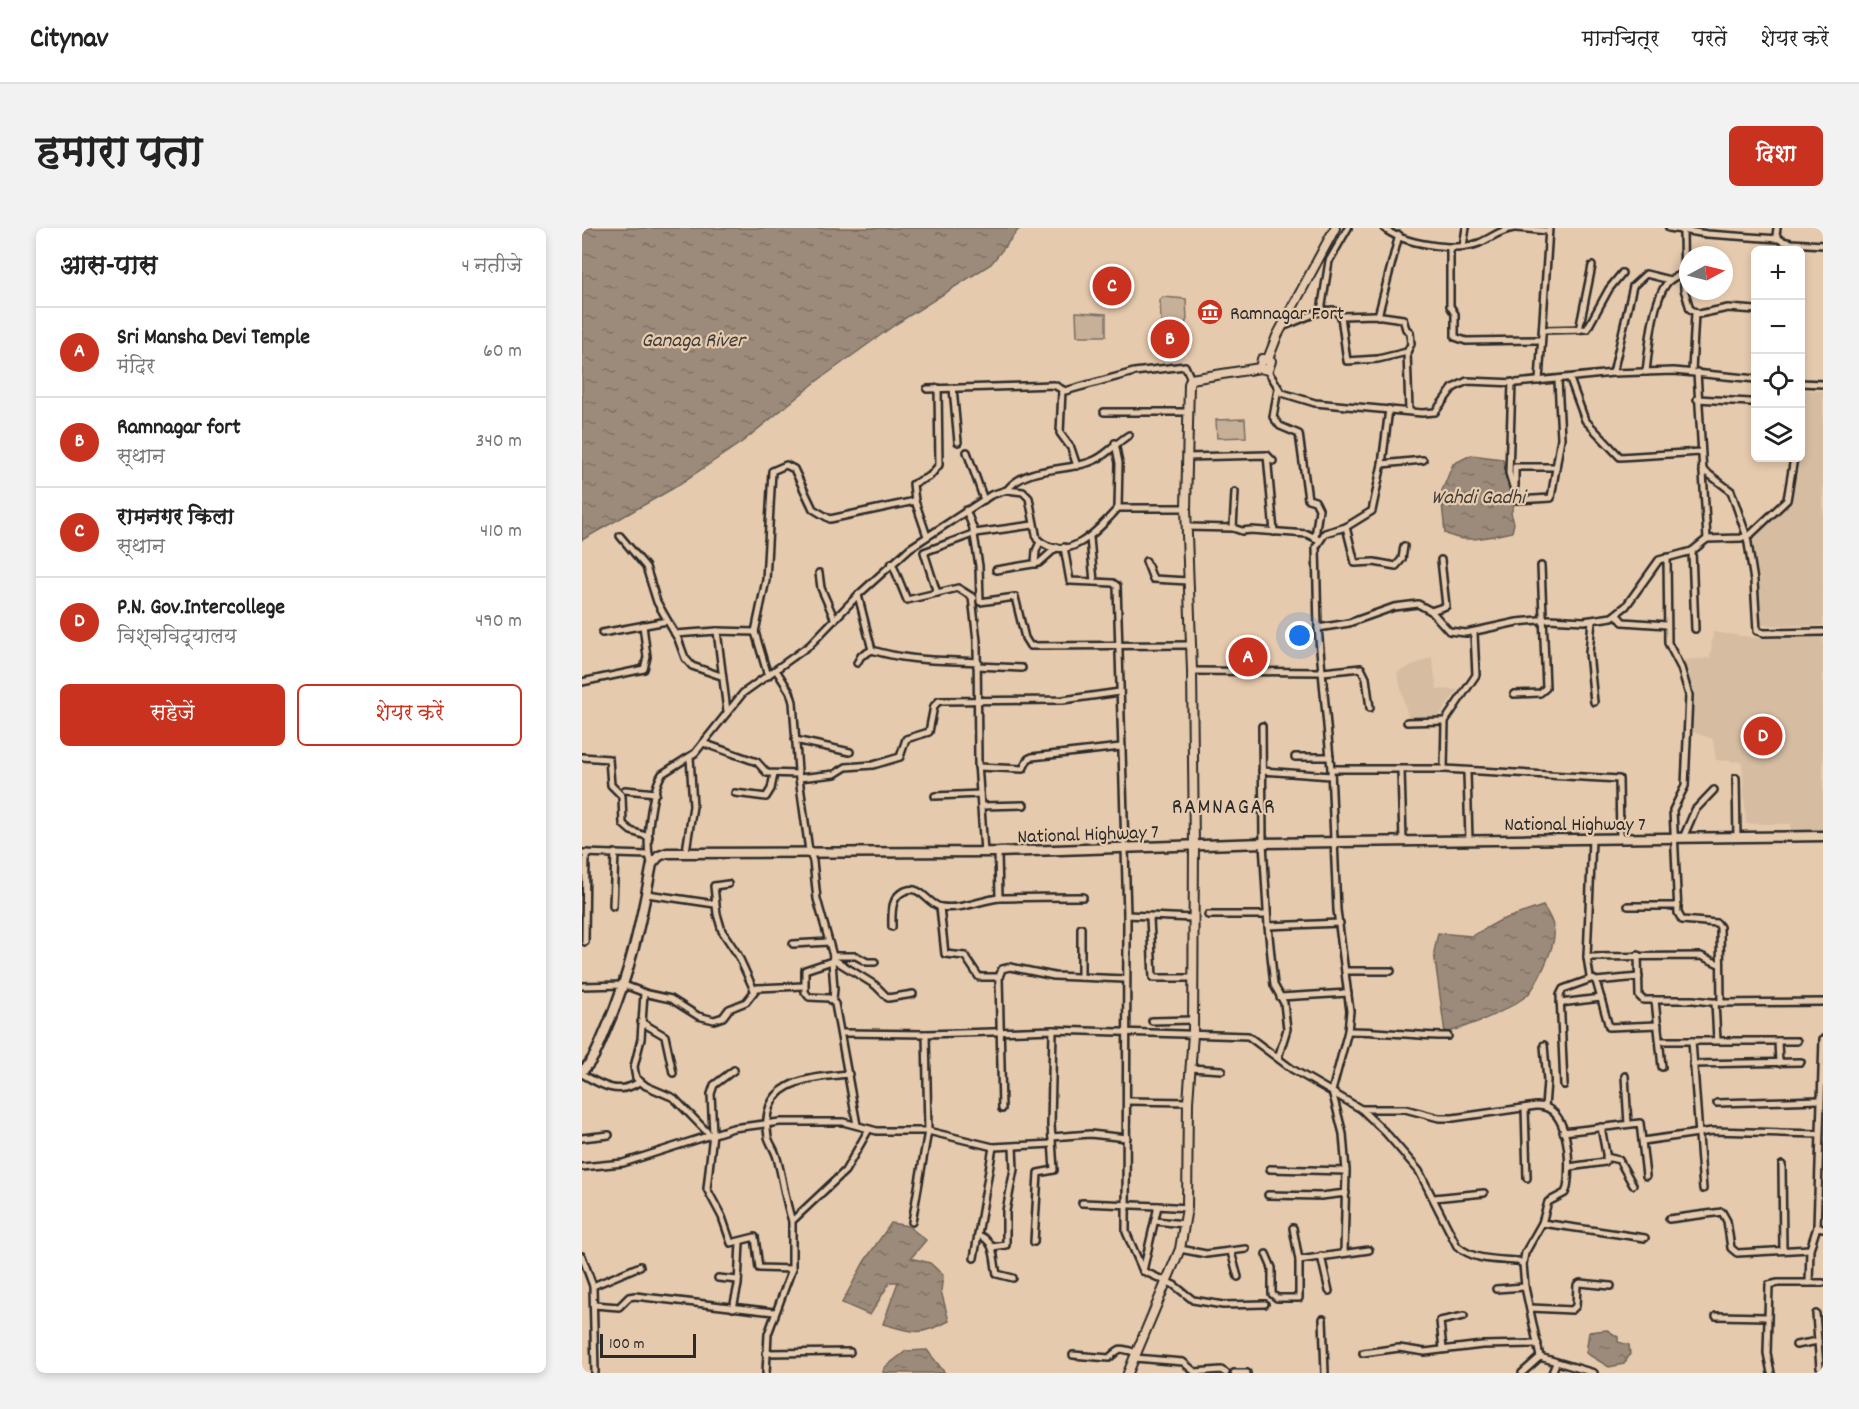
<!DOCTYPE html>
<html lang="hi">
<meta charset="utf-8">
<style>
body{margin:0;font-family:Dekko,"Playpen Sans Deva",sans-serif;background:#f2f2f2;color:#222}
.controls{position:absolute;right:18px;top:18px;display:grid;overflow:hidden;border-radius:9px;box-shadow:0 3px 9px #0003}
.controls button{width:54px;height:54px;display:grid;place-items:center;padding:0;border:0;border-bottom:2px solid #e0e0e0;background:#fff;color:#222;font:30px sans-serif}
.compass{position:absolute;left:1097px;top:18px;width:54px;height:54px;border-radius:50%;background:#fff;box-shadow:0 3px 9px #0003;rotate:83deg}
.scale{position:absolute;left:18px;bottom:15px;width:96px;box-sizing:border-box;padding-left:6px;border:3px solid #2b2b2b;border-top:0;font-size:16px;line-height:21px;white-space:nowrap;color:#2b2b2b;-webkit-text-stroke:4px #e6caad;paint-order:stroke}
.you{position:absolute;left:718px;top:408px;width:21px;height:21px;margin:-15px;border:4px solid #fff;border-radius:50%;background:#1a73e8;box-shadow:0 0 0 9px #1a73e833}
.badge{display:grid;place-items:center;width:39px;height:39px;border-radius:50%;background:#c8321e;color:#fff;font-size:20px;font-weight:700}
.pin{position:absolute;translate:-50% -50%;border:3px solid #fff;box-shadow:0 2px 6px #0006}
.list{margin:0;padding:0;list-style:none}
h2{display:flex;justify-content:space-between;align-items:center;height:78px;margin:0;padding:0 24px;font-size:26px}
h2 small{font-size:20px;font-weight:400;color:#767676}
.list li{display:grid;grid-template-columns:39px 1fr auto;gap:18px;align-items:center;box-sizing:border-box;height:90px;padding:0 24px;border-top:2px solid #e0e0e0}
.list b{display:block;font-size:22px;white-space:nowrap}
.list p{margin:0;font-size:20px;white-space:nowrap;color:#767676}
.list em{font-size:20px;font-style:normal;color:#767676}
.actions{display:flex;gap:12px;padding:18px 24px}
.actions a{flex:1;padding:14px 0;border:2px solid #c8321e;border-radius:9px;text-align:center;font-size:21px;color:#c8321e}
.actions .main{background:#c8321e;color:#fff}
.icon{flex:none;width:33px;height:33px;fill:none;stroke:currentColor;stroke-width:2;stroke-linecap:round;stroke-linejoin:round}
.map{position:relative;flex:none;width:1241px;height:1145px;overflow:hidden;border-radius:9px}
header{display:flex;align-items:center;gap:36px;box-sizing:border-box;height:84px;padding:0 30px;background:#fff;border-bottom:2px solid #e0e0e0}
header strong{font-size:28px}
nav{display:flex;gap:33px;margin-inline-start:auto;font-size:21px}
.intro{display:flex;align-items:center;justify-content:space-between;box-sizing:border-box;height:144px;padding:0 36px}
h1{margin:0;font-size:42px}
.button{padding:15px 27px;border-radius:9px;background:#c8321e;color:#fff;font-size:21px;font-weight:700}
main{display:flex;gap:36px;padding:0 36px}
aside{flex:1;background:#fff;border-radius:9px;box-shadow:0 3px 9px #0003}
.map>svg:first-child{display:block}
</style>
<header>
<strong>Citynav</strong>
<nav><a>मानचित्र</a><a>परतें</a><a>शेयर करें</a></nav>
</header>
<div class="intro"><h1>हमारा पता</h1><a class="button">दिशा</a></div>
<main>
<aside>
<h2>आस-पास<small>4 नतीजे</small></h2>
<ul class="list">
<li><span class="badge">A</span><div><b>Sri Mansha Devi Temple</b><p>मंदिर</p></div><em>60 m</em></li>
<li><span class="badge">B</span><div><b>Ramnagar fort</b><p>स्थान</p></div><em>340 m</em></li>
<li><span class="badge">C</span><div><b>रामनगर किला</b><p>स्थान</p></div><em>410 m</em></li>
<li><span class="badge">D</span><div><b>P.N. Gov.Intercollege</b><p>विश्वविद्यालय</p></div><em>490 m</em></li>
</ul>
<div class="actions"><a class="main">सहेजें</a><a>शेयर करें</a></div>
</aside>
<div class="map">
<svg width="1241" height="1145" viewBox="0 0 1241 1145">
<defs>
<pattern id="water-ripples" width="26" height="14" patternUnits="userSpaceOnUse" patternTransform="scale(1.5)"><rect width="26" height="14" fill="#9c8b7a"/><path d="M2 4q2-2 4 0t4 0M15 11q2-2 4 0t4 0" fill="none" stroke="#7f7264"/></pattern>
</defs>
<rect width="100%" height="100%" fill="#e6caad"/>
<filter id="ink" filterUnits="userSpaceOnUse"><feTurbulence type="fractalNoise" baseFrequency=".0167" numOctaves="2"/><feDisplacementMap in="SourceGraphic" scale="12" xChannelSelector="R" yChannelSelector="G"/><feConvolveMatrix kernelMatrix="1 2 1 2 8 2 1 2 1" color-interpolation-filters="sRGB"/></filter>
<g filter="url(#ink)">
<g fill="#d6bda2">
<path d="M1219,162L1241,163V398L1178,397V351L1163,314L1192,289L1209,242V230H1218Z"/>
<path d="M1131,404L1176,410L1241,405V607H1208L1209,596H1164L1160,534L1134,532L1131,511L1110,504L1105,469L1090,433L1128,430Z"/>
<path d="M850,429L855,461L876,462L854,492L826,490L815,444Z"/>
</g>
<g fill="#c7b098" stroke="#796e62" stroke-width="1.5">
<path d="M523,49L534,50L537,54L536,61L526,69L512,68L510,58Z"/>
<path d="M581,69L604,71L605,91L603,96L579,95L578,72Z"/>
<path d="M494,84L524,86V108H495Z"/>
<path d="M663,191L664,209L635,210L634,192Z"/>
</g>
<g fill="url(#water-ripples)" stroke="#6f655a" stroke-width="1.5">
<path d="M0,0H440L436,2L409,36L314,96L235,153L160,214L90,261L0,312Z"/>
<path d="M889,227L920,231L931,249L934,271L929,285L932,295L930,304C909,308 883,317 863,305L859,265L871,236Z"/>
<path d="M961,678C966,685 971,693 972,703C974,717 954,761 943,769C920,786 890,797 863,805L852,724L856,705L890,708L919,692Z"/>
<path d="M309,995L326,998L344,1012L329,1030L348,1035L361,1047L359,1063L367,1093C338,1108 332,1105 301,1096L316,1054H308L288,1087L260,1075L282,1034Z"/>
<path d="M1025,1102L1036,1109V1114L1047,1117L1048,1126L1042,1136L1027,1139L1004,1125L1007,1104Z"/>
<path d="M345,1122L363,1145H301L302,1140L324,1123Z"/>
</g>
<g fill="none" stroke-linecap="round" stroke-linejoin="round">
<g stroke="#2b2b2b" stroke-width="10">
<g id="minor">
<path d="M802,0C820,16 875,24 897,15C910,10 917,2 932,0"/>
<path d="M934,0L966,3"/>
<path d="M1087,0L1125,6L1196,11"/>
<path d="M1195,0L1194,8L1200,13L1209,15L1241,17"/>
<path d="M1101,4L1102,61L1108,81L1117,86L1146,80L1174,82"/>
<path d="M881,18L884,0"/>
<path d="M868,19V78L873,86V109L884,113L959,112"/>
<path d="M739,83L751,82L759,88L765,133L796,131L825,124L829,116L828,104L824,101L821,91L793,87L759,88"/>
<path d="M796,88L817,7"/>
<path d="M700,99L739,83L747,33L766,0"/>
<path d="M961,102L1005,101L1027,61L1040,45"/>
<path d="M997,102L1010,38"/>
<path d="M825,124L827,183"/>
<path d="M685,142L700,165L733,175L840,185L853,184L871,160L885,153L934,155L1031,145L1092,143L1174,151"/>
<path d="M1110,143L1113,85"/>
<path d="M1064,144C1067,120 1070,74 1085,55C1089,50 1096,48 1101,45"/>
<path d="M1115,144L1125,311"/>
<path d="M1031,145L1051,58L1064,46L1088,52"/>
<path d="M988,151L1003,192L1038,229L1119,224"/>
<path d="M957,153L967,0"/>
<path d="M930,154L927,245L935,272L969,270L979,210L976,152"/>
<path d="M1218,155L1241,156"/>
<path d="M371,160L376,214"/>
<path d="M345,161L472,157L483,163L552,144L603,138L609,151"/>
<path d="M696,161L691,189L698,198L717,206L726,271L733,273L737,281L733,309"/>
<path d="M480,162L478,205L489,220L495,238"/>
<path d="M1115,171L1168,174"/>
<path d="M522,184H606"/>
<path d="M533,215L537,235L536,280"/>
<path d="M385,224L402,272"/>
<path d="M685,227L692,304"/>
<path d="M605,229L685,227L691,233"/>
<path d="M800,236L841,232"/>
<path d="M1120,241L1149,263L1165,309L1172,353L1175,403L1182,405L1241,404"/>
<path d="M933,258V239H974"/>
<path d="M425,262C446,236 486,245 513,232C526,226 535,214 547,207"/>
<path d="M333,273L331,256L348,248L357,237L356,160"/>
<path d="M384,282L393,305L451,297"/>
<path d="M605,299L651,300L660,303L669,302L725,306L735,311"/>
<path d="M764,299L773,335L792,334L814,338L820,331L822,318"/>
<path d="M651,300L653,264"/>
<path d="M391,301L397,338L398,374L433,369L443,410L448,418L608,417"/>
<path d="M38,308L64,339L75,374L96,411L103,430L110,438L139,448"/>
<path d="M508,310L512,354L531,355L535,358L545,687L544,1004L561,1043L592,1057L611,1072L641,1077L683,1076"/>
<path d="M482,319L488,353L512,354"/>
<path d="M1110,323L1113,401"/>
<path d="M1085,329L1086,415L1099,440L1107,467L1103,558L1091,582L1096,685L1100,692L1135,695L1138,699L1139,775"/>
<path d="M564,333L571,351L606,353"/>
<path d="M310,335L325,372L376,360L392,370"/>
<path d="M453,336L454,323L458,314"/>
<path d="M414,342L457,335L475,319"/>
<path d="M237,345L239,360L253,392"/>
<path d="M355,365L342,324L391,306"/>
<path d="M390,369L395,413L396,535L402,624"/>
<path d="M849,383L864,378L859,332"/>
<path d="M1035,387L1041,394L1085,397"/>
<path d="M1010,393L1007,425L1012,474"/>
<path d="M736,400L767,395L812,379L836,376L849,383L867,403L884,405L935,394L967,391L1002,393L1030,389L1044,378L1077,332L1110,323L1125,311L1159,310L1169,306L1205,272L1212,230"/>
<path d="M20,405L85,393"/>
<path d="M93,406L135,403"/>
<path d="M290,422C325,433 359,432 396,434"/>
<path d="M275,435L279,428L290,422L276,367"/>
<path d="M395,438L440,440"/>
<path d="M194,442L208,464L211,474L216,543L227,623L231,633L235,671L251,728L250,733L223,742V764L227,769L247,770L253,776L275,897"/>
<path d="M610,443L741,444L779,440L784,450L788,480"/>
<path d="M186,448L173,404L184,352L190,243L204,237L212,241L231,281L248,291L333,273L345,308"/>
<path d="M0,454L62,441L65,429L61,397"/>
<path d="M932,466L958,465L964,460L959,338"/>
<path d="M145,483L135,403L173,404"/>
<path d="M825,494L863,493"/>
<path d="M680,498L681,615L686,698L692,757L702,775L705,801L696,830"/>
<path d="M213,512L268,524"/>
<path d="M121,515L175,534L185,545L216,546"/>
<path d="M0,529L27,531L29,557L40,568L41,596L49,603L67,609"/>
<path d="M713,529H748"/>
<path d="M396,539L441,541L446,531L450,529L539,519"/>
<path d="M749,541H862L1037,551L1038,611"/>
<path d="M862,541L863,493L894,447L892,405"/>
<path d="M819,542L821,613"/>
<path d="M680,543L749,548"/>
<path d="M885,545L887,612"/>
<path d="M217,550L253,546L264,539L291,537L318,529L324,511L347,504L352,478L357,473L481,472L538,464"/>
<path d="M1154,550L1155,610"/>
<path d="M43,562L74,565"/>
<path d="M153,565L184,569L189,561L192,546"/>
<path d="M353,568L398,566"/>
<path d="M399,578L442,577"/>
<path d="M1101,610L1113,582L1132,562"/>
<path d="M1010,611L1005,729L1008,749L1014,753L1057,749"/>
<path d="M104,623L111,578L108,529"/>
<path d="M416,624L417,670"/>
<path d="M0,625L66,627"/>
<path d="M70,636C61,620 70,562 80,546L113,525L161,465L228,417L276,367L328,320L409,267L425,262L441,264L447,270L455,311C486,338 517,301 536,280H604"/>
<path d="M146,656L132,658L135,686L140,703L156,727L172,762"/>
<path d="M65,666L133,676"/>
<path d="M31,678L33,625"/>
<path d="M1046,678H1096"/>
<path d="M358,679L363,726L383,728L397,749H417"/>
<path d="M545,687L611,690"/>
<path d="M626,687H685"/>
<path d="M568,690L571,750H611"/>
<path d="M686,698L758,695"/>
<path d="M310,699C310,687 308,668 323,663C339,656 346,677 359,679C380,682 398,672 418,670C445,669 473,669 501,669"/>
<path d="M3,714L4,625"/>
<path d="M211,716L247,714"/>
<path d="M1056,727L1057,768L1061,772H1111L1139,775L1241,774"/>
<path d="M251,728H274L285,734H293"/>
<path d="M1005,729L1119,728L1137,736"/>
<path d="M251,731L293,757L306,770L331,766"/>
<path d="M250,733L252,761L251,771"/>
<path d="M764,743H809"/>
<path d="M499,749V700"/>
<path d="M1014,753L1027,799L1076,797"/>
<path d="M0,758L42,757L66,766L89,771L116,788L132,792L141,789L147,781L164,774L175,760L222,758"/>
<path d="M62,765L59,811L52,839L54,850L64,858L92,870L127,906"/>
<path d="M698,769L766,765"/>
<path d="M1073,772L1080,839"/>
<path d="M1133,774L1135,812"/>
<path d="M978,775L1019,770"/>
<path d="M570,793L611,792"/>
<path d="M59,794L83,808L91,845"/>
<path d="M766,803C799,803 832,808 866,808"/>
<path d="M261,805L344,806L471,802L666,808L710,841L779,881L804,905L837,943L875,1018C893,1033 913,1031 936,1033L941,1036L943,1059L958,1129"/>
<path d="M1241,811L1235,999L1241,1000"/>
<path d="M1079,813H1215"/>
<path d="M1110,813L1121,961"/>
<path d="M1196,813L1197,835"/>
<path d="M962,817L965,853L963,879"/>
<path d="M1111,836L1219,834"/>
<path d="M608,840L640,842"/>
<path d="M152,842L132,857L129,866L131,905L125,961L140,989L149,1015L173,1009L177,1040L210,1041"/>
<path d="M0,846C19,857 36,868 57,854"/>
<path d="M1043,848L1046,896"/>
<path d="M982,857L978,767L981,761L1009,751"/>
<path d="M545,873L606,874"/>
<path d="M1135,875L1238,872"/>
<path d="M943,880L945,950"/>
<path d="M420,881L417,749L420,741L428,739L472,748L543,751"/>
<path d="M779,881H823L857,890H871L954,878C988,876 989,937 985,960L983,965L966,974L960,995L943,1025L941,1036"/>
<path d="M981,904L1058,895L1064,948"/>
<path d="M470,909L508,906L545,910"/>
<path d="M0,910L27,907"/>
<path d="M1061,913L1130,903L1237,906"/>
<path d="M1024,929L1037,932L1051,957"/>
<path d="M1200,937L1201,1022"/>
<path d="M0,939L41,935L151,900L198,894H261L295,903H346L411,919L470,916"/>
<path d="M987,939L1023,934L1025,931L1019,899"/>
<path d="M688,941L764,943"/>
<path d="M686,967L739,968L764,965"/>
<path d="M852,970L902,965"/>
<path d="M500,975L576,978"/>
<path d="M1087,991L1140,984L1145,993L1149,1020L1155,1025L1228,1021"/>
<path d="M210,993C203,973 201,951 195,930C193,922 188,916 186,909C176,852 227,850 267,846"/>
<path d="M573,993L602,996"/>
<path d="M330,994L346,903L344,806"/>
<path d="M960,995L1063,1010"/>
<path d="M711,1000L717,1032L787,1022"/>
<path d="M396,1007C414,1013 411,1029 415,1046L431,1050"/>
<path d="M452,1014L456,945L472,942L469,897L471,802"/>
<path d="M410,1019L424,1017V983L432,941L431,919"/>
<path d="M598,1021L624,1026L664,1021"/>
<path d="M649,1024L656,1049"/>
<path d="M762,1025L764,943L761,906L750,863L766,803L768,783L755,682L749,541L736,400L734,319L743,305L764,299L790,283L800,236L807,181"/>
<path d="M684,1026L690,1040V1066L695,1070H717V1032"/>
<path d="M0,1028L11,1058L13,1145"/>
<path d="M739,1028L747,1063"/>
<path d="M392,1030L411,919"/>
<path d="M561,1043L576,978L605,980"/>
<path d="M136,1050L156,1052"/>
<path d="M1227,1055L1228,1021L1235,999"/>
<path d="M11,1058L58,1038"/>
<path d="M914,1061L943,1059"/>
<path d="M12,1077L37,1079L47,1069L53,1068L192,1084"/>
<path d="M151,1080L156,1057L158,1014"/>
<path d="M949,1080L990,1082L994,1078L995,1057L998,1055L1029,1058"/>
<path d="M1234,1086L1238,1140"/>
<path d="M1134,1088L1184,1089"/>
<path d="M741,1091L743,1145"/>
<path d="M1214,1117L1236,1113"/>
<path d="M861,1121L858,1093L882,1088"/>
<path d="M184,1125L268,1124"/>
<path d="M781,1125L817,1120L843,1124L900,1117L956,1116"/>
<path d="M491,1127L527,1130C540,1118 537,1120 555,1125"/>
<path d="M553,1130L601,1134L613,1144L639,1142L644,1145"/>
<path d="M184,1145L186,1106L210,1041V993L263,943L287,901"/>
<path d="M652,1145H665"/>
<path d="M940,1145L958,1129L1012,1145"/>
<path d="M970,1145L974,1135"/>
<path d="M1189,1145L1185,1125L1187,1057L1196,1055H1241"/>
</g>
</g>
<g stroke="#2b2b2b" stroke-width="12">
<g id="secondary">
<path d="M686,131L695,108L753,0"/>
<path d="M546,1145L598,1021L605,980L606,874L611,806L612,617L610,443L604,280L607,156L609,151L678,140L686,142L689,133L680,131L678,140"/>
</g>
</g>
<g stroke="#2b2b2b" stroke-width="13">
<path id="primary" d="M0,843C13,832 18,815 25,799C48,746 59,693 70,636L77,628L85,625L416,624L681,615L1241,608"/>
</g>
<use href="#minor" stroke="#e6caad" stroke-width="5"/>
<use href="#secondary" stroke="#e6caad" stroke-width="8"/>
<use href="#primary" stroke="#e6caad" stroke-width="8"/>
</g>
</g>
<defs>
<g id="museum-disc" transform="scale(1.35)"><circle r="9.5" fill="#c8321e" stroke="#e6caad"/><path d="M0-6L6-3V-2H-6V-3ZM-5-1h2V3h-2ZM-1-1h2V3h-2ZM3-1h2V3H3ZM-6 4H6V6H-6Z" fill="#fff"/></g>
</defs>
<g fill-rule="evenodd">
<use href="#museum-disc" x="628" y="84"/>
</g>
<g text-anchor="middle" stroke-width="4.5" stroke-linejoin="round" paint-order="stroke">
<g font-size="20" fill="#2b2b2b" stroke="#e6caad" text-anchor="start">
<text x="648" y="91">Ramnagar Fort</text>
</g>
<g font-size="20" fill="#2b2b2b" stroke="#e6caad">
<text x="993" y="602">National Highway 7</text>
<text transform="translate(506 605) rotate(-2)" y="7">National Highway 7</text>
</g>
<g font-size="21" font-style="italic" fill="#423e3b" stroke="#e6caad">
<text x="111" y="118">Ganaga River</text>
<text x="896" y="275">Wahdi Gadhi</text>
</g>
<g font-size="22" letter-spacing="1.5" fill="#2b2b2b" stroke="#e6caad">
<text x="642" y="585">RAMNAGAR</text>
</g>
</g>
</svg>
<div class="controls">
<button>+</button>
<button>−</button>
<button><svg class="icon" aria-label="locate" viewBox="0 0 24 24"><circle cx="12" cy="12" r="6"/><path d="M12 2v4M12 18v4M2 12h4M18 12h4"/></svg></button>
<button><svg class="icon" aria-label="layers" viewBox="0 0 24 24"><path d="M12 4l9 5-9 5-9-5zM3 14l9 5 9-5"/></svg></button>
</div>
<svg class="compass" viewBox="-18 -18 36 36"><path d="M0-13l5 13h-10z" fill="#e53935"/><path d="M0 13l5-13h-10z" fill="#767676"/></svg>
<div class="scale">100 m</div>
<div class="you"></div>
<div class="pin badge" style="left:666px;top:429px">A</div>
<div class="pin badge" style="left:588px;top:111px">B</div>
<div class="pin badge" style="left:530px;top:58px">C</div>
<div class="pin badge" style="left:1181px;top:508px">D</div>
</div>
</main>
